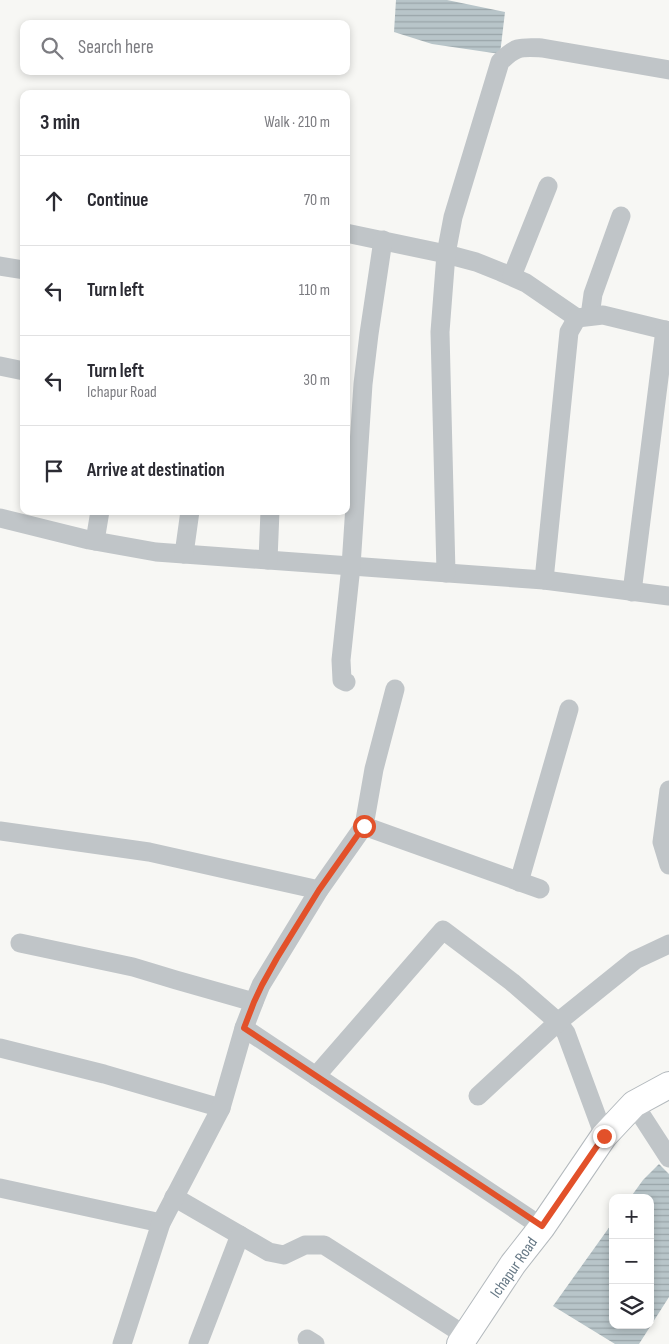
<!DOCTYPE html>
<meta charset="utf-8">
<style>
body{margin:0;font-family:"Sofia Sans Condensed",sans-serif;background:#f2f2f3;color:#2b2b33}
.controls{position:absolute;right:15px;bottom:15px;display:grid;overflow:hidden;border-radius:10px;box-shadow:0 2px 8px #0003}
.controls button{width:45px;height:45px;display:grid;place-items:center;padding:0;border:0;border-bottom:1px solid #e1e1e2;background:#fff;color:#2b2b33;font:25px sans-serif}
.stop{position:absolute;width:15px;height:15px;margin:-11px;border:4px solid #e2512a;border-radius:50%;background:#fff}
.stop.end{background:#e2512a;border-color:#fff;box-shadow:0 1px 5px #0008}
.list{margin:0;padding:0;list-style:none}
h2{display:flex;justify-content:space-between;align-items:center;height:65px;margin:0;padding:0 20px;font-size:21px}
h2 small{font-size:16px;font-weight:400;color:#7c7c81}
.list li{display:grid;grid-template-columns:32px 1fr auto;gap:15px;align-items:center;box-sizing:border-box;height:90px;padding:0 20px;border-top:1px solid #e1e1e2}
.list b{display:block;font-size:19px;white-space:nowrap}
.list p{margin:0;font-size:16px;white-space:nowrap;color:#7c7c81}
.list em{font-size:16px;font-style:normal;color:#7c7c81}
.icon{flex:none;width:28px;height:28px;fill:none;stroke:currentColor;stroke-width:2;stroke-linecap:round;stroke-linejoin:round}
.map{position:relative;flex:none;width:669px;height:1344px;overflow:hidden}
.search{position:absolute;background:#fff;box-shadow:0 2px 8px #0003;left:20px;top:20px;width:330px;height:55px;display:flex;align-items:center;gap:12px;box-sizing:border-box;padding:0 18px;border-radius:10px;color:#7c7c81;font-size:19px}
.panel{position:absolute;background:#fff;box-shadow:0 2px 8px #0003;left:20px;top:90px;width:330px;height:425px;border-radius:10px}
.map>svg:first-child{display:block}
</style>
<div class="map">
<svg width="669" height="1344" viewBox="0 0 669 1344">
<defs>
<pattern id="water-rules" width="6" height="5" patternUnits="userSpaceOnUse" patternTransform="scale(1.25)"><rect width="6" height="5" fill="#b8c5c9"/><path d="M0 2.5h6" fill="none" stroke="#99a5a9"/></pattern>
</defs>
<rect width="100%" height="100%" fill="#f7f7f4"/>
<g fill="url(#water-rules)">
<path d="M396,0H447L505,12L500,54L432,44L394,32Z"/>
<path d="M659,1164L669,1174V1297L639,1344H615L553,1306L613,1222V1325H650V1198H630L643,1180Z"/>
</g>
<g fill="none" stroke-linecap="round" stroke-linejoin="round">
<g stroke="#b3b9bd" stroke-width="28">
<path id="secondary" d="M460,1344L513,1264L542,1227L604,1136L634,1104L669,1085"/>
</g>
<g stroke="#c0c5c8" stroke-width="19">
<path d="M346,233L446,254L476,262L501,272L526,283L577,318"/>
<path d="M0,266L24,270"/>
<path d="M512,276L548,186"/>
<path d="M590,316L593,294L621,216"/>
<path d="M0,366L24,371"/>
<path d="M0,518L89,540L156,552L544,580L669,596"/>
<path d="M95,541L100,511"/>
<path d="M184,554L190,511"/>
<path d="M268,560L270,511"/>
<path d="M446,573L440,332L446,254L453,217L500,62C516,46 520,47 542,48L669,70"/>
<path d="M544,580L569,332L577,318L603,315L669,331"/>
<path d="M632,592L665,330"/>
<path d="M346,682L342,680L341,660L351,566L363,384L369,334L383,240"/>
<path d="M669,790L662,842L669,865"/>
<path d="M364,826L540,889"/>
<path d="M0,831L149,852L319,890"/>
<path d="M519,882L569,709"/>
<path d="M20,943L133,967L176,980L254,1002"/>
<path d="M244,1028L542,1227"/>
<path d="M0,1048L104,1074L221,1108"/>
<path d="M316,1076L443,930L512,982L558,1022L566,1033L604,1136"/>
<path d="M478,1096L558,1022L635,960L669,944"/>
<path d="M634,1104L669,1158"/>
<path d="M0,1188L161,1223"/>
<path d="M174,1197L269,1252L284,1255L305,1245H324L466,1336"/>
<path d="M307,1339L315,1344"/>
<path d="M122,1344L161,1223L221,1108L244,1028L254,1002L261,985L319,890L364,826L374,769L395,689"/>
<path d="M198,1344L240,1235"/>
</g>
<use href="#secondary" stroke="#fff" stroke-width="26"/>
</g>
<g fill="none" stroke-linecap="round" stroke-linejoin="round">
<path stroke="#e2512a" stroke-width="6" d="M364,826L319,890L277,958L262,985L254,1002L244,1028L542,1226L604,1136"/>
</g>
<g text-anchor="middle" stroke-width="5" stroke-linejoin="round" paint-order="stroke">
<g font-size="16" fill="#667885" stroke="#fff">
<text transform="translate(513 1267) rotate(-55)" y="6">Ichapur Road</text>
</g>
</g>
</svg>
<div class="controls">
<button>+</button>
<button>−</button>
<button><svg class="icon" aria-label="layers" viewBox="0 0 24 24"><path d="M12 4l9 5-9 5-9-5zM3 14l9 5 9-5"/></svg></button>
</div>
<div class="stop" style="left:364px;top:826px"></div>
<div class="stop end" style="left:604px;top:1136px"></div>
<div class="search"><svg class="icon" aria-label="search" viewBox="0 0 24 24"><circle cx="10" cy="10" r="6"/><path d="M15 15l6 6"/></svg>Search here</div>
<section class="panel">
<h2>3 min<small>Walk · 210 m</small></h2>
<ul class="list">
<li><svg class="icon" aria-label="ahead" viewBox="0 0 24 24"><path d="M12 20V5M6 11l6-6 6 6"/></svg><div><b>Continue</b></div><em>70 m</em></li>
<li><svg class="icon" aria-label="left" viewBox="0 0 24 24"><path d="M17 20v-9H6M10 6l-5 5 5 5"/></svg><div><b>Turn left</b></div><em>110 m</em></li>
<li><svg class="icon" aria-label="left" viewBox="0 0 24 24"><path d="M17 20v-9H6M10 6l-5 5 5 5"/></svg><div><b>Turn left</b><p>Ichapur Road</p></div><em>30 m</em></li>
<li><svg class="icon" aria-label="arrive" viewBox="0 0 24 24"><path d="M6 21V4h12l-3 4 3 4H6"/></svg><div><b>Arrive at destination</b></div></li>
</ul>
</section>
</div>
